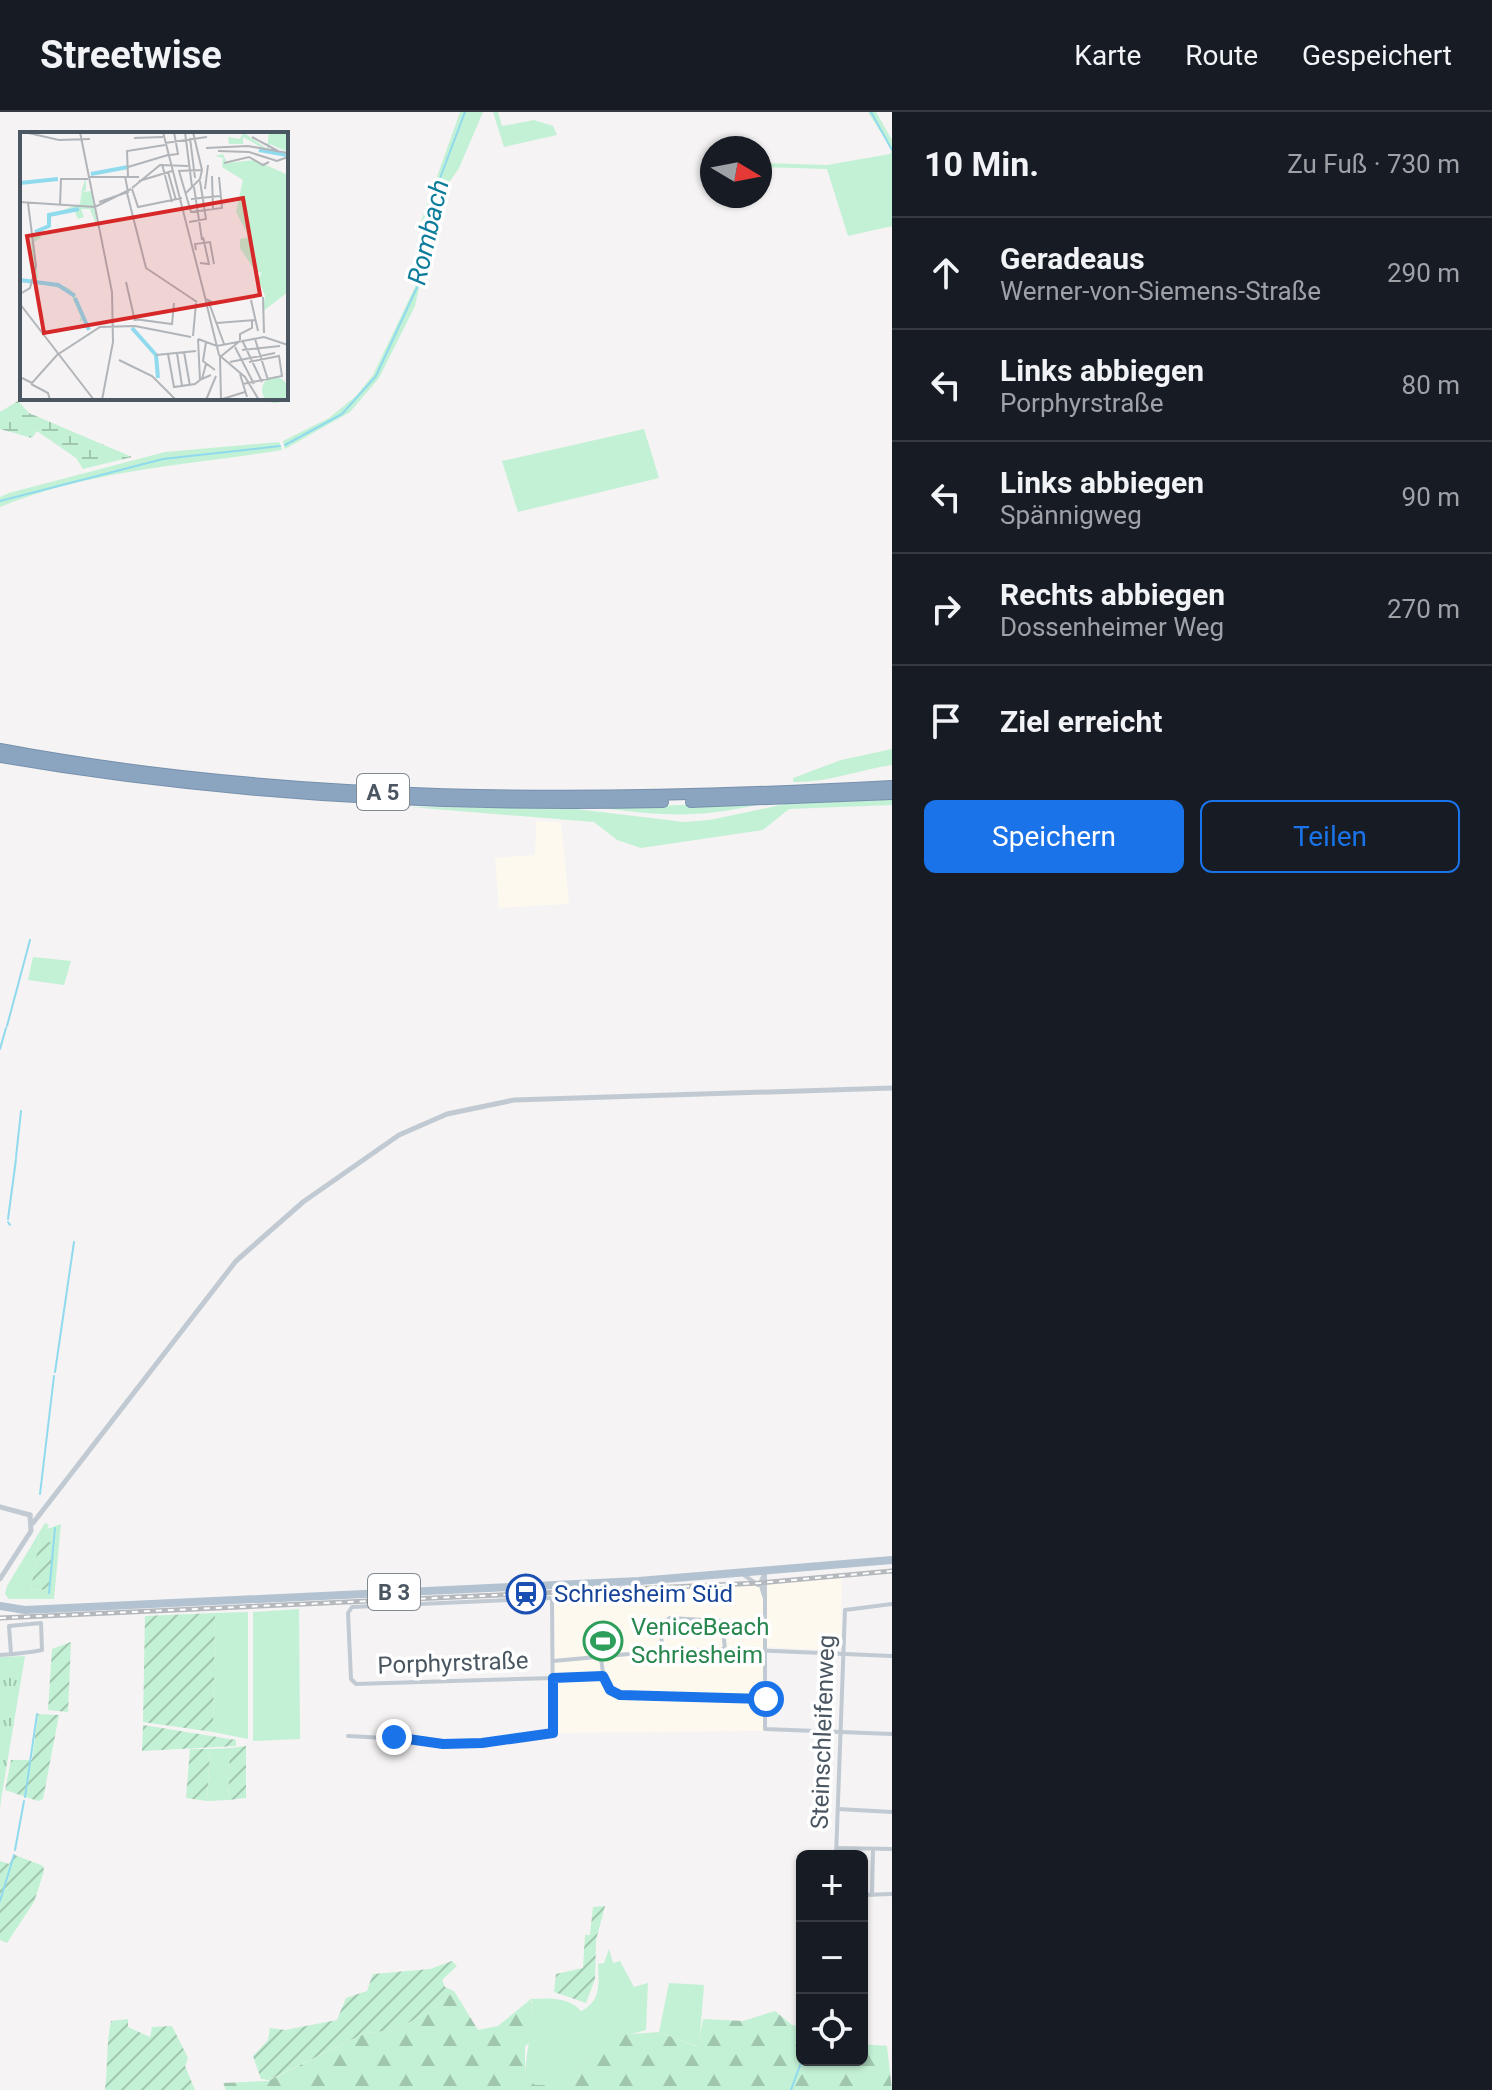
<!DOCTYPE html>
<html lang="de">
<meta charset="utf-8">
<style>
body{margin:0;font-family:Roboto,sans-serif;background:#242831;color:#f1f3f6}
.controls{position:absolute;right:24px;bottom:24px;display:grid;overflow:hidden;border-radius:12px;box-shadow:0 2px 6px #0004}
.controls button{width:72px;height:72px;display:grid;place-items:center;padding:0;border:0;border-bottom:2px solid #363941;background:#171b24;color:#f1f3f6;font:40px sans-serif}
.compass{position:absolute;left:700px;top:24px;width:72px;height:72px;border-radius:50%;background:#171b24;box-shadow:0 2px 6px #0004;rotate:100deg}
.stop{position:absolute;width:24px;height:24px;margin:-18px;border:6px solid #1a73e8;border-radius:50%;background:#fff}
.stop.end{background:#1a73e8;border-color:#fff;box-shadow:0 2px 8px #0008}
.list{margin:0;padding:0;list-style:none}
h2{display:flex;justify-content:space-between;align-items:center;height:104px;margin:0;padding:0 32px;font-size:34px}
h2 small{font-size:26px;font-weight:400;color:#9ea1a6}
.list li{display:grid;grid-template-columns:52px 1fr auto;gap:24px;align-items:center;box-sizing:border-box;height:112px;padding:0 32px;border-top:2px solid #363941}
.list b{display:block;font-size:30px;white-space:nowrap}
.list p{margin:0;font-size:26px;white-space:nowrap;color:#9ea1a6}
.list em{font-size:26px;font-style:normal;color:#9ea1a6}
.actions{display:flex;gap:16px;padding:24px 32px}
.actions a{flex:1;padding:18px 0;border:2px solid #1a73e8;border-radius:12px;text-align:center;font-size:28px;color:#1a73e8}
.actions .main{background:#1a73e8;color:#fff}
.icon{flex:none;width:44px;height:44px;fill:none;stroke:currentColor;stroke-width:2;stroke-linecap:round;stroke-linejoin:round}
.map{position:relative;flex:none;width:892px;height:1978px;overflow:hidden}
header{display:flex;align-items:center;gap:48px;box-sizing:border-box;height:112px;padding:0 40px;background:#171b24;border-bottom:2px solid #363941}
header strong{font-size:38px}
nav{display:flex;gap:44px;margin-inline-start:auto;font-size:28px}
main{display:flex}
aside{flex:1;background:#171b24}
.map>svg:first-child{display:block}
</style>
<header>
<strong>Streetwise</strong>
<nav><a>Karte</a><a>Route</a><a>Gespeichert</a></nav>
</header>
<main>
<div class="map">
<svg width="892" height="1978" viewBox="0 0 892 1978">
<defs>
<pattern id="forest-firs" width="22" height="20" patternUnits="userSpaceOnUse" patternTransform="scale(2)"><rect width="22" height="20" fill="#c3f1d5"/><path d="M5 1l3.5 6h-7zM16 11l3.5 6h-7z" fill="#a0c6b0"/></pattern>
<pattern id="wetland-marsh" width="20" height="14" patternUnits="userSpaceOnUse" patternTransform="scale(2)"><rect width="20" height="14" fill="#c3f1d5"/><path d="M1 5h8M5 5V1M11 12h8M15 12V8" fill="none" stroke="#a0c6b0"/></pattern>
<pattern id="park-tufts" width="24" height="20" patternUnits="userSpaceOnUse" patternTransform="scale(2)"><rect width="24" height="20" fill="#c3f1d5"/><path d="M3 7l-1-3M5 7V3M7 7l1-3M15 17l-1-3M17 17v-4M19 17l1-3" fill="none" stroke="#a0c6b0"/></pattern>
<pattern id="garden-furrows" width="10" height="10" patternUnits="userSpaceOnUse" patternTransform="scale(2)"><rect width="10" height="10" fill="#c3f1d5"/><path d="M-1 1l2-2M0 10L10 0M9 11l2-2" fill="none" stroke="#a0c6b0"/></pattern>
</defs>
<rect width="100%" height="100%" fill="#f5f3f3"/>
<g fill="#fdf9ef">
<path d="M536,709L561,710L569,792L499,796L495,746L535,743Z"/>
<path d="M842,1466L841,1524L821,1525L820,1538L765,1535L763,1619L553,1621L552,1486Z"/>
</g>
<g fill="#c3f1d5" fill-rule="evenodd">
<path d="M460,0H483L459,56L440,84L415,194L379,266L350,300L285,337L283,329L329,306L356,284L373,263L415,175L422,107Z"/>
<path d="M493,0H498L502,14L534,8L553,14L557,23L504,35Z"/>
<path d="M868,0H876L892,28V114L848,124L827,57L760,55V51L827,53L890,42L892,38Z"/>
<path d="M644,317L659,366L518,400L502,349Z"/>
<path d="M279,330L282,338C187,353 89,358 0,395V385L9,381L165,340Z"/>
<path d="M892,637V653C858,658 827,671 793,670V666L841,648Z"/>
<path d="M892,686V693L789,697L763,718L641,736L617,728L594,710L410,695L568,696L684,710L710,708L785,692Z"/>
<path d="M757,690V693C696,706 664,704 603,696Z"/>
<path d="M33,845L71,849L64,873L28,868Z"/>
<path d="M45,1411L49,1413L47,1417L61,1412L54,1487H9L5,1482L7,1474ZM40,1422L46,1430L49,1478L31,1477Z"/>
<path d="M299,1497L300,1627L253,1629V1500Z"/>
<path d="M248,1500V1627L213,1620L215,1501Z"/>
<path d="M230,1636L228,1688L207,1689L210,1637Z"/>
<path d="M609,1837L613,1851L620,1849L634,1875L648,1871L646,1918L631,1922L603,1918L573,1973H535L525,1965C525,1944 536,1903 531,1887C548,1886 569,1885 581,1899C601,1889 599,1873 598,1852L604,1851Z"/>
<path d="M669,1871L704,1873L699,1935L659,1920Z"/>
</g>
<path fill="url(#forest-firs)" d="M454,1879L478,1918L498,1914L531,1887L535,1927L525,1934V1965L535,1973H573L603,1917L631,1922L659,1920L698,1935L703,1907L743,1909L775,1899L792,1913L802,1915V1948H862V1932L887,1934L892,1978H226L223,1971L268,1969L365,1921L395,1918L430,1899Z"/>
<path fill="url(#wetland-marsh)" d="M18,289L29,301L132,345L83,357L76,346L37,319L32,326L0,317V300Z"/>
<path fill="url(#park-tufts)" d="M25,1544L1,1688L0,1697V1545Z"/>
<g fill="url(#garden-furrows)">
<path d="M40,1422L48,1423L47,1430L55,1431L50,1478L31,1477Z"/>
<path d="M215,1501L213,1620L143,1610L145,1504Z"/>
<path d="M71,1530L68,1600L48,1598L52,1537Z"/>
<path d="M38,1602L59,1603L43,1687L38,1689L5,1678L11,1648H32Z"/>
<path d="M143,1613L236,1628V1634L142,1639Z"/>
<path d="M246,1634V1686L228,1688L230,1636Z"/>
<path d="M190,1637H210L207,1689L186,1686Z"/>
<path d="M15,1743L43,1754L44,1759L34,1790L7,1831L0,1828V1749L9,1752Z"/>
<path d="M605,1794L596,1828L595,1867L586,1891L554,1880L556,1862L583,1856L585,1823H590L593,1795Z"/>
<path d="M452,1849L457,1854L442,1868L445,1875L454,1879L430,1899L395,1918L365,1921L269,1968L261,1967L253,1944L268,1928L270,1916L285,1918L337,1908L346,1886L367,1879L373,1862L430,1857Z"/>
<path d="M128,1907V1915L150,1925L152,1915L172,1914L188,1946L185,1954L195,1978H105C108,1954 106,1932 111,1909Z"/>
</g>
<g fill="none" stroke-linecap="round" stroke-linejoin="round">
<g stroke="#90daee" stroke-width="2">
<path d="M871,0L892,38"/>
<path d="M285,333L342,302L376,264L419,171L428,98L465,0"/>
<path d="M0,389L163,347L280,334"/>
<path d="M7,914L30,828"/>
<path d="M0,937L6,916"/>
<path d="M16,1045L21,999"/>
<path d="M8,1107L16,1047"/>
<path d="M8,1110L10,1113"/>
<path d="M55,1260L74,1130"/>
<path d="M40,1382L54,1264"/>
<path d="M49,1481L55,1416"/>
<path d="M25,1685L37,1602"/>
<path d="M15,1738L24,1689"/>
<path d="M0,1789L14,1743"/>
<path d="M791,1978L802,1948"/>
</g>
<g stroke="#7690ad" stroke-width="12">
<g id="motorway">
<path d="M0,637C294,692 594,690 892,674"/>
<path d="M0,645C220,683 441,695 663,690"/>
<path d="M691,690L892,682"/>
</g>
</g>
<g stroke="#c1cad2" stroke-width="4">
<path d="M765,1461V1617L892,1622"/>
<path d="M764,1462L760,1471L765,1487"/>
<path d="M744,1463L758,1473"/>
<path d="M662,1539L661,1512L670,1506L722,1509L725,1537"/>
<path d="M0,1543C14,1542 28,1541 42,1538L41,1511L9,1514L11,1542"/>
<path d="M601,1546L604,1569L620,1583L766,1587"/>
<path d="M553,1549L662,1539L725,1537L892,1544"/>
<path d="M348,1624L482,1631L553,1621L552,1486L352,1495L348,1501L351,1567L356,1572C422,1570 488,1568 553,1566C570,1565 586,1565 603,1564"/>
<path d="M838,1697L892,1700"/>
<path d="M837,1736L892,1737"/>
<path d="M836,1744L845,1498L892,1492"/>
<path d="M862,1783L892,1782"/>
<path d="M872,1783L873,1737"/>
</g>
<g stroke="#c1cad2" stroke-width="5">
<path d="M0,1395L30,1403"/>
<path d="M33,1411L236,1149L303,1090L399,1023L447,1002L514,988L892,976"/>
<path d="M0,1467L31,1419L30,1403"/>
</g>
<path stroke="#b3c2d1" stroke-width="8" d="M0,1494L25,1498L639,1469L892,1448"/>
<use href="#motorway" stroke="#8ba5c1" stroke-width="10"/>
<g stroke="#b5b8bd" stroke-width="5">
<path id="rail" d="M0,1506L760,1471L892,1459"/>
</g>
<use href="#rail" stroke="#fff" stroke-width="2" stroke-dasharray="6" stroke-linecap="butt"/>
</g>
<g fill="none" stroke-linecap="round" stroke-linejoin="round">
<path stroke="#1a73e8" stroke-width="10" d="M394,1625L443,1632L482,1631L553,1621V1566L603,1564L610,1578L620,1583L766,1587"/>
</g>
<defs>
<g id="station-ring" transform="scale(2)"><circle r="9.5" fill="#fff" stroke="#1a4fb4" stroke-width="1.5"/><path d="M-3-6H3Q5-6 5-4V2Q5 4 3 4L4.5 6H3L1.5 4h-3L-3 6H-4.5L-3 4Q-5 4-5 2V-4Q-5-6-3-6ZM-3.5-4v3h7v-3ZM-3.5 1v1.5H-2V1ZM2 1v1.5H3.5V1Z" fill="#1a4fb4"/></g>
<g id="stadium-ring" transform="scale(2)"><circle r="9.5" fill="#fff" stroke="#2e9e5b" stroke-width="1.5"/><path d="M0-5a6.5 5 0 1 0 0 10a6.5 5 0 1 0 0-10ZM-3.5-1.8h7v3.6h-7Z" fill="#2e9e5b"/></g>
</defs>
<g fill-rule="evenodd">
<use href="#station-ring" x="526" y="1482"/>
<use href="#stadium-ring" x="603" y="1529"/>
</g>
<g text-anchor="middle" stroke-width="7" stroke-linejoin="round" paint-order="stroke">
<g fill="#fff" stroke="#808990" stroke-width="2">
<rect x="357" y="662" width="52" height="36" rx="6"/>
<rect x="368" y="1462" width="52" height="36" rx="6"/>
</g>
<g font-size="22" font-weight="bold" fill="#4a5661">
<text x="383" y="688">A 5</text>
<text x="394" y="1488">B 3</text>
</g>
<g font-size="24" fill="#164399" stroke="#fff" text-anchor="start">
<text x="554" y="1490">Schriesheim Süd</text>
</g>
<g font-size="24" fill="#27864d" stroke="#fff" text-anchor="start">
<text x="631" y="1523">VeniceBeach<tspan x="631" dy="28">Schriesheim</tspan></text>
</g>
<g font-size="24" fill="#4a5661" stroke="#fff">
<text transform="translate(453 1551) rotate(-2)" y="8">Porphyrstraße</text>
<text transform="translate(823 1620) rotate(-88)" y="8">Steinschleifenweg</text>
</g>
<g font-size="26" font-style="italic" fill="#0c7c9b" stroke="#fff">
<text transform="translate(428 120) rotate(-77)" y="9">Rombach</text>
</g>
</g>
<g transform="translate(20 20)">
<rect width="268" height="268" fill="#f5f3f3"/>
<path d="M66,45V58L63,60L71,59L78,97L70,77H61L64,85L58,87L54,78L30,84V94L18,99L21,106L14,110L18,146L14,148L37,152L46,155L50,157L55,164L69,199L63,188L59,190L61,185L49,158L12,150L11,103L4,109L13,101L29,94V83L60,72L62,57Z" fill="#c3f1d5"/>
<path d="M223,0L247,17L249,0H268V20L250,12L248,19L223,5V12H209L208,5L220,7ZM203,22L207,31L235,28L268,43V160L243,179L245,164L238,146L242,141L235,139L220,116V107L229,105L216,80L223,48L202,35L203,26L195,24Z" fill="#c3f1d5"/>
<path d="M228,43L245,52L248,45L264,60L268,85L258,117L268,128V145H254L243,135L251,126L244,113L248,99L238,86Z" fill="#c3f1d5"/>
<path d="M242 258a13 13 0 1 1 26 0a13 13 0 1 1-26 0Z" fill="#c3f1d5"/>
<path fill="none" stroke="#90daee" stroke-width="4" d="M239,18L267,23M71,42L108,35M0,51L38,47M15,100L29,94V83L59,77M0,148L38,153L55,164M55,166L69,198M112,196L136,223L138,246"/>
<path fill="none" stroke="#b1b4b9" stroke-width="2" d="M4,0L39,8L70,7M60,0L92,160L93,210L82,268M143,0L187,173M165,0L172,55M232,5L258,19M114,6L143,5M170,6L175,46M145,11L187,5M186,16L228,14L268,21M198,19L229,20L257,29L268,25M150,23L158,22L154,0M204,31L229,25L243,33L249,30M142,32L152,70M108,35L148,23M182,38L159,39L171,80L202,76L199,45M148,40L156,68M192,44L193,77M69,45H119M108,45L107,19L145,13M119,49L152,39M174,55L182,108M112,56L140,33L168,34M112,57L118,75L162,66M185,57L188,33M107,61L126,136L177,170M165,62L180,47L182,38L173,0M171,67L200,64M0,70L75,75L111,57M79,70L108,60L105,44M40,74L41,47H68M169,90L186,87L180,49M176,118L175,112L190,110L194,132M180,131L189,132L183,105M106,150L115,189M0,162L10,156L16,134L8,71M243,165L244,201M231,168L238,199M192,170L188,168L204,212M0,172L74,268M187,174L199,223L225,245L239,268M114,187L152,192L154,171M197,191L235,188M173,204L176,171M178,207L197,214L244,205L268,213M235,207L248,248M220,208V202L232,196V189M222,208L242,250M186,210L183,229L195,238M215,215L234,252M222,218L260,214M164,220L170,254M157,221L162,254M148,222L154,255L175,252L180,248L178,207M136,223L176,219M99,228L132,244L156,268M210,230L255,221M186,232L182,247L191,243M220,242L227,265M2,246L12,251L37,223L80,195L115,194L171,205M11,252L28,261L30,268M223,252L262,244L259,224L229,230M201,267L200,225L220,209M186,268L196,244M199,268L225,260"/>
<path fill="#d62828" fill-opacity="0.15" stroke="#d62828" stroke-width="4" d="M223,66L240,163L24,201L7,104Z"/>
<rect width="268" height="268" fill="none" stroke="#4a5661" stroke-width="4"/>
</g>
</svg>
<div class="controls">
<button>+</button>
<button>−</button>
<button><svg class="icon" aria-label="locate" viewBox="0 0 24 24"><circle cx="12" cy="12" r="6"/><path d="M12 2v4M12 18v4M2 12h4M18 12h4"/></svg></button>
</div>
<svg class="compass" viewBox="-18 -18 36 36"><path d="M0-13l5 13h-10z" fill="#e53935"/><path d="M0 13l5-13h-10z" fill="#9ea1a6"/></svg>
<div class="stop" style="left:766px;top:1587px"></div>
<div class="stop end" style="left:394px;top:1625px"></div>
</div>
<aside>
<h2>10 Min.<small>Zu Fuß · 730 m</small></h2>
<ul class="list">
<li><svg class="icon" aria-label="ahead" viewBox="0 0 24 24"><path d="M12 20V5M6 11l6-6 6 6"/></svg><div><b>Geradeaus</b><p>Werner-von-Siemens-Straße</p></div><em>290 m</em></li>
<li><svg class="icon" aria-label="left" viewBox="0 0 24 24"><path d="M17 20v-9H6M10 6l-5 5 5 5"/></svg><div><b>Links abbiegen</b><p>Porphyrstraße</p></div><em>80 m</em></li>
<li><svg class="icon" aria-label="left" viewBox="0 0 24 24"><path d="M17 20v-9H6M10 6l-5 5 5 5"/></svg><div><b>Links abbiegen</b><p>Spännigweg</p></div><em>90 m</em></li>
<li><svg class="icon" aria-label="right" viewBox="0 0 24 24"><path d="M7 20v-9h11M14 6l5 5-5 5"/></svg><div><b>Rechts abbiegen</b><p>Dossenheimer Weg</p></div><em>270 m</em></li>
<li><svg class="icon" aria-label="arrive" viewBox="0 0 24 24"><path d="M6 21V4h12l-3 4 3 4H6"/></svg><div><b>Ziel erreicht</b></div></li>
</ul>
<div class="actions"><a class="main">Speichern</a><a>Teilen</a></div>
</aside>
</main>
